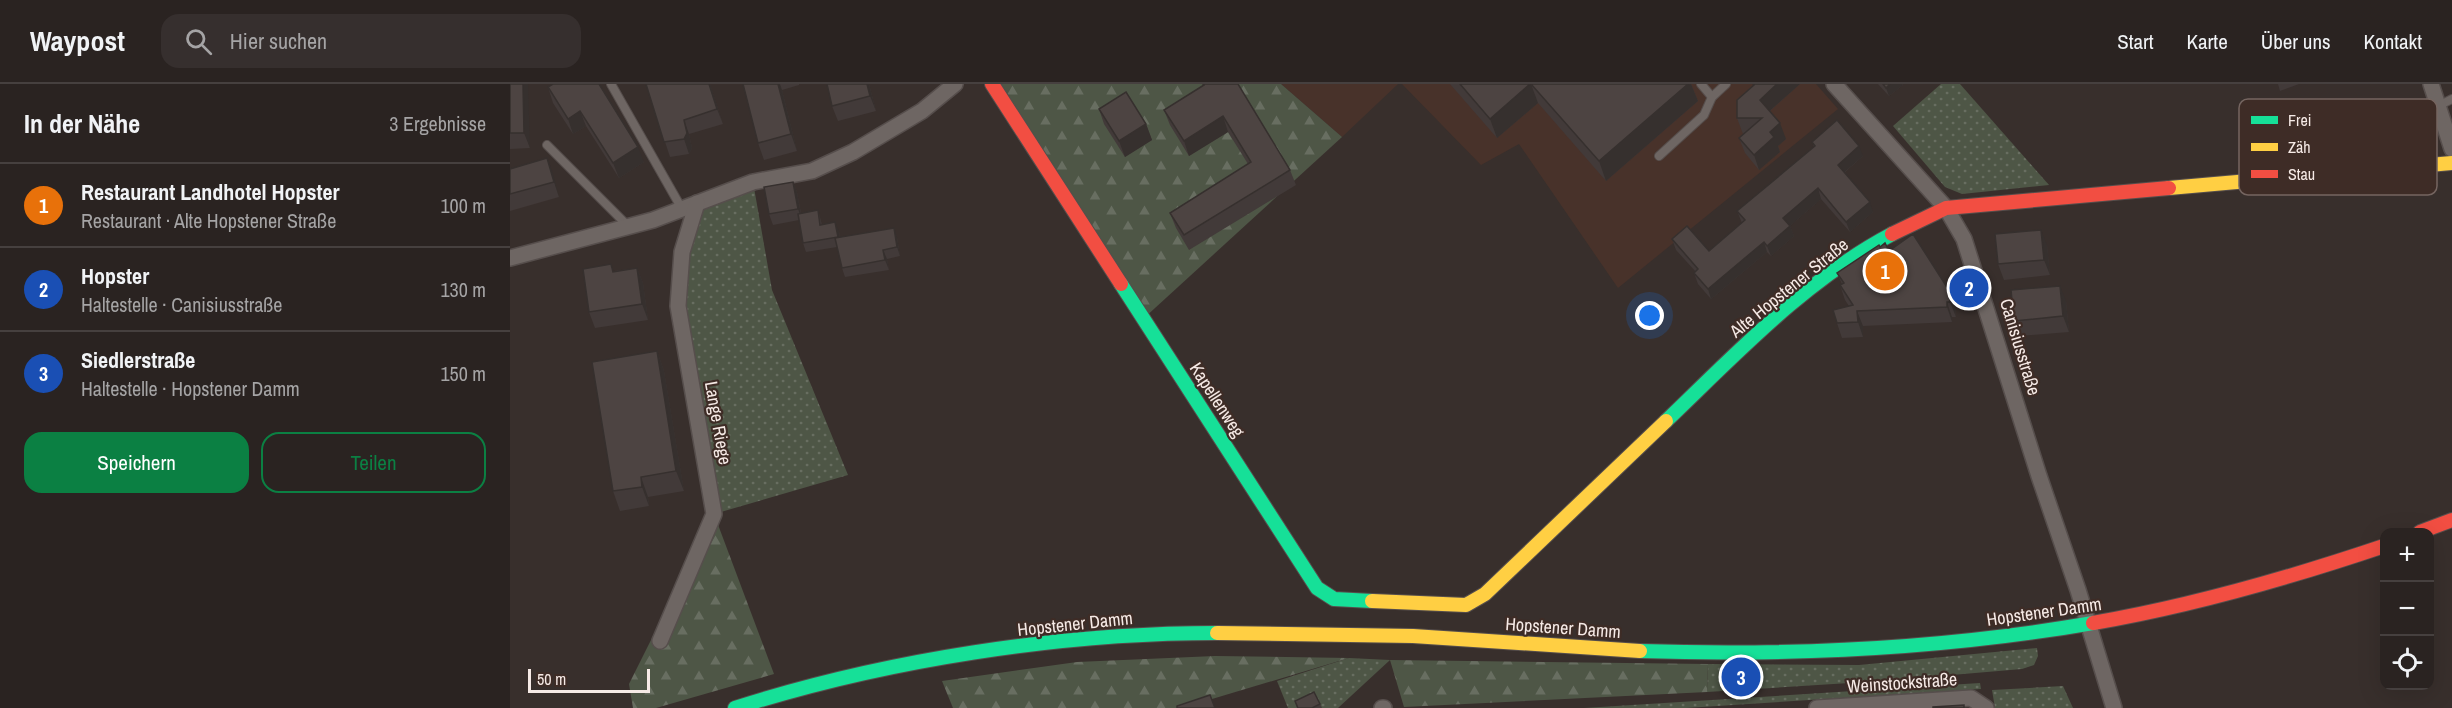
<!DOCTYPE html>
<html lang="de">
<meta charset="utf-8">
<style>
body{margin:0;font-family:"Archivo Narrow",sans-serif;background:#362f2e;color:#f1f3f6}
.controls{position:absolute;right:18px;bottom:18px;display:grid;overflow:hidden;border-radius:12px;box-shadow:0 6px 24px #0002}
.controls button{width:54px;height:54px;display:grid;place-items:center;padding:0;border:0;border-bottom:2px solid #46403f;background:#2a2321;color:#f1f3f6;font:30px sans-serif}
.scale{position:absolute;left:18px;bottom:15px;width:122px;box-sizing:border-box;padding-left:6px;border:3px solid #f6eae6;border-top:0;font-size:16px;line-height:21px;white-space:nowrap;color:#f6eae6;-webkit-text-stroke:4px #3e2c26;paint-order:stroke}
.you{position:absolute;left:1140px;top:232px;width:21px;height:21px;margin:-15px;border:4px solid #fff;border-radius:50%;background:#1a73e8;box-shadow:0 0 0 9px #1a73e833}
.badge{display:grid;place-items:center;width:39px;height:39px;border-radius:50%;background:#0b8043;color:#fff;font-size:20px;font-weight:700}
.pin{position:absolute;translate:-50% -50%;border:3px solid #fff;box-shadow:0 2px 6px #0006}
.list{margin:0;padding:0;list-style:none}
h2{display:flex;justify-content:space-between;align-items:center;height:78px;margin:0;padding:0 24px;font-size:26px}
h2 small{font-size:20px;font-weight:400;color:#a5a4a5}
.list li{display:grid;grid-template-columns:39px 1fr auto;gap:18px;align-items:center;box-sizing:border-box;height:84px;padding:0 24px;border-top:2px solid #46403f}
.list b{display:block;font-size:22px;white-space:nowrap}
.list p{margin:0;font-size:20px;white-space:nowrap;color:#a5a4a5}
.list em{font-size:20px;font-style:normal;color:#a5a4a5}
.actions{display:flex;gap:12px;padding:18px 24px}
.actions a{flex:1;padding:14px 0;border:2px solid #0b8043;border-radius:18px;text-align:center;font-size:21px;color:#0b8043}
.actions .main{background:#0b8043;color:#fff}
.icon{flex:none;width:33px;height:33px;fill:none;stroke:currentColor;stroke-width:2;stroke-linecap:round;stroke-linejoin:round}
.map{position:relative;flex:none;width:1942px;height:624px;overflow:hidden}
header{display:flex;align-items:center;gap:36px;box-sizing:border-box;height:84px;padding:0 30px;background:#2a2321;border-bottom:2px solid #46403f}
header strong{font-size:28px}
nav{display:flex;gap:33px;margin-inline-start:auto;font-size:21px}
.search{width:420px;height:54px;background:#362f2e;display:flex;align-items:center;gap:15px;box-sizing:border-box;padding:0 21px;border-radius:18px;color:#a5a4a5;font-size:22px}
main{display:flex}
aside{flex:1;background:#2a2321}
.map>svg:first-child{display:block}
</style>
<header>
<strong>Waypost</strong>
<div class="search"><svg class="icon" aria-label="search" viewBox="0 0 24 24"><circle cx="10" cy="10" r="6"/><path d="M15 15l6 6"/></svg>Hier suchen</div>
<nav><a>Start</a><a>Karte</a><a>Über uns</a><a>Kontakt</a></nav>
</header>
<main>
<aside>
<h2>In der Nähe<small>3 Ergebnisse</small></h2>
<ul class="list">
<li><span class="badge" style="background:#e8710a">1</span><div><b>Restaurant Landhotel Hopster</b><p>Restaurant · Alte Hopstener Straße</p></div><em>100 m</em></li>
<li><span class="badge" style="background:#1a4fb4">2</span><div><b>Hopster</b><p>Haltestelle · Canisiusstraße</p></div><em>130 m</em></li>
<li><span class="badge" style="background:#1a4fb4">3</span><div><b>Siedlerstraße</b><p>Haltestelle · Hopstener Damm</p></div><em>150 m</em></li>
</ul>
<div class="actions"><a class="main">Speichern</a><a>Teilen</a></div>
</aside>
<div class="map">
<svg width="1942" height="624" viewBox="0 0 1942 624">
<defs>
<pattern id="grass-dots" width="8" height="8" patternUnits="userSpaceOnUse" patternTransform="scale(1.5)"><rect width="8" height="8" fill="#4e5646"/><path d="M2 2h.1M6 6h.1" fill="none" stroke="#686e61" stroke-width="1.8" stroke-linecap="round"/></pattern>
<pattern id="forest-firs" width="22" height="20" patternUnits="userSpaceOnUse" patternTransform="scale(1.5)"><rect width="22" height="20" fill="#4e5646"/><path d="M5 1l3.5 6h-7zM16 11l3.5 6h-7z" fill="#686e61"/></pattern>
</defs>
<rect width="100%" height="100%" fill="#382f2c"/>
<g fill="#48322a">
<path d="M771,0H888L832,53Z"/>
<path d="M892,0H1306L1328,25L1108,204L1009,60L971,81Z"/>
</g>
<g fill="url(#grass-dots)">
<path d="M1431,0H1450L1539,101L1452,110L1435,103L1383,42Z"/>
<path d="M243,98L262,206L338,391L204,430L168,222L187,119Z"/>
<path d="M1527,564L1528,572L1524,581L1512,585L1371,597L1197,608L1198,580L1349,581Z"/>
<path d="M839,574L880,576L828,624H778L767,597Z"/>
<path d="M1470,599L1471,605L1176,624H1074Z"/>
<path d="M1553,602L1563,624H1485L1482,606Z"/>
</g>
<g fill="url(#forest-firs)">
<path d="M482,0H771L832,53L633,235Z"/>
<path d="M204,430L264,590L146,624H123L119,600Z"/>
<path d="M705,572L839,574L672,624H443L432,597L567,578Z"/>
<path d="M880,576L1198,580L1197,608L894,623Z"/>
</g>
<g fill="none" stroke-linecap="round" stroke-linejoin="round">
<g stroke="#564e4c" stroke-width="10">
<g id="lane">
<path d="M101,0L172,125"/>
<path d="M1191,0L1202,13"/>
<path d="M1928,22L1942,15"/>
<path d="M37,61L118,142"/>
<path d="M1149,72L1194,31L1202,13L1216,0"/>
</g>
</g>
<g stroke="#564e4c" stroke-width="18">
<g id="street">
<path d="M1324,0L1436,124L1454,155L1529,392L1568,506L1604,624"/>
<path d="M1921,0L1942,65"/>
<path d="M0,174L143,136L243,98L302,87L343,68L412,27L445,0"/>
<path d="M150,557L204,430L168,222L172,168L187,119"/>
<path d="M872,624H874"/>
<path d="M1307,624L1461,614L1476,624"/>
</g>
</g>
<g stroke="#564e4c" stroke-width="16">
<g id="fast">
<path d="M611,200L807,504L824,515L862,517"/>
<path d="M1156,337C1226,270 1295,196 1382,150"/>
<path d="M1130,567C1282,572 1433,565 1583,539"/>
<path d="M225,624C375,576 550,549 707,549"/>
</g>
</g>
<g stroke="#564e4c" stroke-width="16">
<g id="slow">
<path d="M1659,104L1942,79"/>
<path d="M862,517L956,521L975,510L1156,337"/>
<path d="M707,549L903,552L1130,567"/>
</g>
</g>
<g stroke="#564e4c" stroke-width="16">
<g id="jam">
<path d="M482,0L611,200"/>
<path d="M1382,150L1436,124L1659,104"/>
<path d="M1910,448L1942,436"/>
<path d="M1583,539C1682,522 1779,494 1874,462"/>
</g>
</g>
<use href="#lane" stroke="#6e6663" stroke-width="8"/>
<use href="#street" stroke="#6e6663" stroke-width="15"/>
<use href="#fast" stroke="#16e098" stroke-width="14"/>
<use href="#slow" stroke="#ffcf43" stroke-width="14"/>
<use href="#jam" stroke="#f24e42" stroke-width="14"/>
</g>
<g fill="#423a39">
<path d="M0,0L20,64L0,65Z"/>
<path d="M43,0L134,78L109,94L76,42L63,50L43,19L38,3Z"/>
<path d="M136,0H200L213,40L179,50L182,64L179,70L160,73Z"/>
<path d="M233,0H289V1L272,6L287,67L254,76L248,59Z"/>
<path d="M317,0H359L366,27L328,37L322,22Z"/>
<path d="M692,0L780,86L786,101L679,166L666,144L660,129L738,80L718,48L679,72L660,41L654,26L693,2Z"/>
<path d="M940,0H1181L1188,17L1096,97L1028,19L987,54Z"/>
<path d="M1243,0H1290L1260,27L1276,55L1268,62L1270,68L1249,86L1235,69L1229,54L1233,50L1227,34L1243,2Z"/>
<path d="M1368,0H1392L1393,1L1379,12Z"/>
<path d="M1768,0H1789L1770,7Z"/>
<path d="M589,25L636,40L642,56L615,73L594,40Z"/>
<path d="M1302,58L1353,72L1334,89L1363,128L1340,148L1311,115L1280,142L1284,152L1261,172L1257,168L1201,215L1188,200L1184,189L1186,188L1166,166L1162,155L1199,167L1232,139L1227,127L1304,63Z"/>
<path d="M37,74L49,113L0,127V85Z"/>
<path d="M283,98L287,108L291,129L308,126L312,141L329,147L330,154L387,153L390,172L377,175L379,186L335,193L332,184L327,163L296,168L293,159L289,136L263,141L259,130Z"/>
<path d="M1537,161L1540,191L1494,196L1488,180Z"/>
<path d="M1370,163L1379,167L1445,223L1446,233H1442V238L1353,242V253L1332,254L1327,239L1339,222L1335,216L1330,201L1332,200L1327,189Z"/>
<path d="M127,184L133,199L138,236L85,244L79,228L104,187Z"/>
<path d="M1556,217L1559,248L1510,252L1504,237Z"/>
<path d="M147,267L154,287L174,407L138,413L139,422L110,427L103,407Z"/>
<path d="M785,617L810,620L812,624H787Z"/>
</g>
<g fill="#36302e">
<path d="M13,0H18L20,64L14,49Z"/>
<path d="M199,0H200L213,40L207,25Z"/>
<path d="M268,0H270L272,6L287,67L281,50Z"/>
<path d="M357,0H359L366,27L360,12Z"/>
<path d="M1020,0H1021L1028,19L987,54L980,35Z"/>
<path d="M1178,0H1181L1188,17L1096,97L1089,77Z"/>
<path d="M1267,0H1290L1255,31L1250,16Z"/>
<path d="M1380,0H1392L1393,1L1379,12L1376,4Z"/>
<path d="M70,27L76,42L63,50L58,35Z"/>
<path d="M713,32L718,48L679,72L674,57Z"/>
<path d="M174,36L179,50L182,64L179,70L174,55Z"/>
<path d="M1270,39L1276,55L1268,62L1270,68L1249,86L1244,71L1260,48Z"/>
<path d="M636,40L642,56L615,73L609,57Z"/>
<path d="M1349,62L1353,72L1331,91L1328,81Z"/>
<path d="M128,63L134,78L109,94L103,79Z"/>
<path d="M37,74L43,89L49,113L44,98Z"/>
<path d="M283,98L287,108L292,136L288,125Z"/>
<path d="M1308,104L1311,115L1280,142L1284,152L1261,172L1257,162L1273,134Z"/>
<path d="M1360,118L1363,128L1340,148L1336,138Z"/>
<path d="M325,138L329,147L331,162L328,153Z"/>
<path d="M384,144L387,153L390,172L387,163Z"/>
<path d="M1531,146L1537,161L1540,191L1534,176Z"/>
<path d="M1254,158L1257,168L1201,215L1198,205Z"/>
<path d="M373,166L377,175L379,186L375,176Z"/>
<path d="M127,184L133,199L138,236L132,220Z"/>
<path d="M1550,202L1556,217L1559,248L1553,232Z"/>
<path d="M1440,208L1445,223L1446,233L1440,218Z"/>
<path d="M1437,218L1442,233V238L1437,223Z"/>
<path d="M1347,227L1353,242V253L1348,238Z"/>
<path d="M147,267L154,287L174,407L166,387Z"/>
<path d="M131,393L138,413L139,422L132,403Z"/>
</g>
<g fill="#4d4442" stroke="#36302e" stroke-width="1.5">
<path d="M0,0H13L14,49H0Z"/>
<path d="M43,0H89L128,63L103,79L70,27L58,35L38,3Z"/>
<path d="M136,0H199L207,25L174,36L177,49L174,55L154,58Z"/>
<path d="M233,0H268L281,50L248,59Z"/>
<path d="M317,0H357L360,12L322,22Z"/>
<path d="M693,0H728L780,86L674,151L660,129L741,78L713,32L674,57L654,26L694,1Z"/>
<path d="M950,0H1020L980,35Z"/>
<path d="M1021,0H1178L1089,77Z"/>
<path d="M1243,0H1267L1250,16L1270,39L1260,48L1264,53L1244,71L1229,54L1252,34H1227V16L1244,1Z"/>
<path d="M1373,0H1380L1376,4Z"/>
<path d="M616,8L636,40L609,57L589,25Z"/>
<path d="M1327,36L1349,62L1328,81L1360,118L1336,138L1308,104L1273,134L1280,142L1257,162L1254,158L1198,205L1184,189L1188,185L1162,155L1177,142L1199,167L1235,136L1227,127L1305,62L1302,58Z"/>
<path d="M37,74L44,98L0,110V85Z"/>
<path d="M283,98L288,125L259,130L254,103Z"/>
<path d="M308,126L310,141L325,138L328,153L293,159L288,130Z"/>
<path d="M384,144L387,163L373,166L375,176L332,184L325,154Z"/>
<path d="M1531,146L1534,176L1488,180L1485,150Z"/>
<path d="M1403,150L1440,208V218H1437V223L1347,227L1348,238L1327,239L1323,226L1343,221L1330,201L1334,199L1327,189L1369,161L1370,163L1375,159L1379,167Z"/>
<path d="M101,180L103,188L127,184L132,220L79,228L73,185Z"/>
<path d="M1550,202L1553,232L1504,237L1501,206Z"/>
<path d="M147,267L166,387L131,393L132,403L103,407L82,278Z"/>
<path d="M804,608L810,620L802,624H788L785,617Z"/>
<path d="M700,611L705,624H667V622Z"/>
<path d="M1454,621V624H1423V623Z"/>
</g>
<g text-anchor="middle" stroke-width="4.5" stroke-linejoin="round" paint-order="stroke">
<g font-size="18" fill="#f6eae6" stroke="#3e2c26">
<text transform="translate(1279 204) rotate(-39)" y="6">Alte Hopstener Straße</text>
<text transform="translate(1510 263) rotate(73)" y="6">Canisiusstraße</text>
<text transform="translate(707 316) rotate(57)" y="6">Kapellenweg</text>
<text transform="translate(208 339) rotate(80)" y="6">Lange Riege</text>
<text transform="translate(1534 528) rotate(-8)" y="6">Hopstener Damm</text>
<text transform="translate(565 540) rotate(-6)" y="6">Hopstener Damm</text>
<text transform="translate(1053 544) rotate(4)" y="6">Hopstener Damm</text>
<text transform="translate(1392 599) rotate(-4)" y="6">Weinstockstraße</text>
</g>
</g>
<rect x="1729" y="15" width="198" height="96" rx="9" fill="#3e2c26" stroke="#756560" stroke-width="1.5"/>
<rect x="1741" y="32" width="27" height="8" fill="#16e098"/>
<rect x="1741" y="59" width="27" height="8" fill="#ffcf43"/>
<rect x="1741" y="86" width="27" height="8" fill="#f24e42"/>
<g font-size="16" fill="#f6eae6">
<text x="1778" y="42">Frei</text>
<text x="1778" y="69">Zäh</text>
<text x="1778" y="96">Stau</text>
</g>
</svg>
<div class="controls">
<button>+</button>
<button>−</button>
<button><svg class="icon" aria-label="locate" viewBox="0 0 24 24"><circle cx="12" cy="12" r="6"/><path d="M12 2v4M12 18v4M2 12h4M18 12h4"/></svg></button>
</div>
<div class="scale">50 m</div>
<div class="you"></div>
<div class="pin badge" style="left:1375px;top:187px;background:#e8710a">1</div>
<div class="pin badge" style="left:1459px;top:204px;background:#1a4fb4">2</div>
<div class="pin badge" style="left:1231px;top:593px;background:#1a4fb4">3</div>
</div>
</main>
